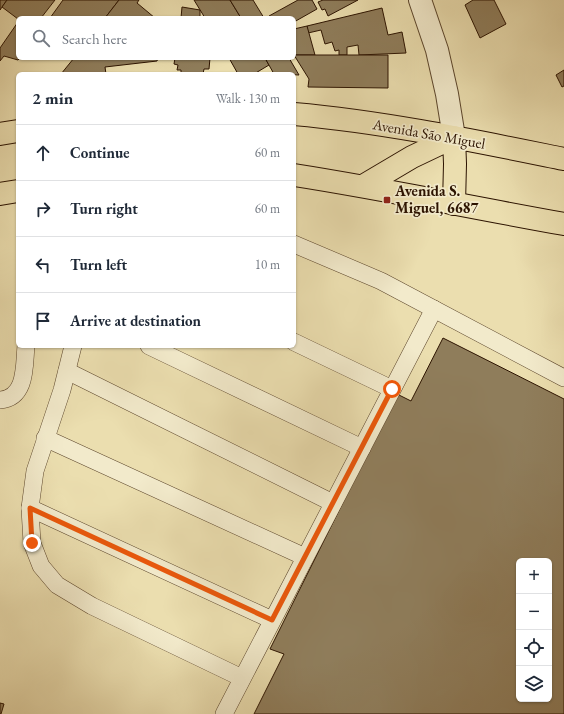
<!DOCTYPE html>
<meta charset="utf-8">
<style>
body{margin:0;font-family:"EB Garamond",serif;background:#f6f6f7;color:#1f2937}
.controls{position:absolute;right:12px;bottom:12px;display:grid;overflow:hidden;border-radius:6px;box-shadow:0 1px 3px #0004}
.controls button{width:36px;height:36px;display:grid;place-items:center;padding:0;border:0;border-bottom:1px solid #e0e1e3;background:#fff;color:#1f2937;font:20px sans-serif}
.stop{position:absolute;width:12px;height:12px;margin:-9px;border:3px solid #ea580c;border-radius:50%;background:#fff}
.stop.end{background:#ea580c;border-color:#fff;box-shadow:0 1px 4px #0008}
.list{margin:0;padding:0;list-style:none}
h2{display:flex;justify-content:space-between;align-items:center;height:52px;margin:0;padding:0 16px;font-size:17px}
h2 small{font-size:13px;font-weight:400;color:#747a83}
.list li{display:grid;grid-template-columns:26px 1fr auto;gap:12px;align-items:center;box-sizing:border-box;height:56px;padding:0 16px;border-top:1px solid #e0e1e3}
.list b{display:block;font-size:15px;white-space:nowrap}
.list em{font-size:13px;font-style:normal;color:#747a83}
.icon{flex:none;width:22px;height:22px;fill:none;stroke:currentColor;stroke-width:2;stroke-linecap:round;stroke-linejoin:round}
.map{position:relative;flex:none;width:564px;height:714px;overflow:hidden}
.search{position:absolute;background:#fff;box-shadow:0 1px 3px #0004;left:16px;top:16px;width:280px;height:44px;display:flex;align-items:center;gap:10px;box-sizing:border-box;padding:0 14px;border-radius:6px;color:#747a83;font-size:15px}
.panel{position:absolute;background:#fff;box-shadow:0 1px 3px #0004;left:16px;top:72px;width:280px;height:276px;border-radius:6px}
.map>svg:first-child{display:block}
</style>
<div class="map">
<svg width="564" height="714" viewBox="0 0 564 714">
<rect width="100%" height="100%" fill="#ebdeaf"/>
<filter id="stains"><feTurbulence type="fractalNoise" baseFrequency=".005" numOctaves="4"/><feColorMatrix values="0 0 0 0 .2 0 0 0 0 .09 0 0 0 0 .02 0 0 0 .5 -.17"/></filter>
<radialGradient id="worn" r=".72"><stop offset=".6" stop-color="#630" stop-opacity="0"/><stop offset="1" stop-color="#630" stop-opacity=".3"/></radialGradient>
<g fill="#8f7d5b" stroke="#2c1300" fill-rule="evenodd">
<path d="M0,0H7L0,10Z"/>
<path d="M7,0H55L41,18L18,19L2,7Z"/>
<path d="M63,0H119L105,18H87L85,17L84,18H50Z"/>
<path d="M119,0H139L137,3L155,18H105Z"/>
<path d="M194,0H230L241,18H205Z"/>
<path d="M230,0H253L264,18H241Z"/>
<path d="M298,0H312L317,9L294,22V18H270L269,16Z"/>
<path d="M323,0H358L328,16L325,9L322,10L318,2Z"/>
<path d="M473,0H494L506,24L480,38L465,5Z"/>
<path d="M182,7L200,10V18H181Z"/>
<path d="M382,8L388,35L402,32L406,53L359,55L358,45L347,47V55H339V50L335,51L332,42L325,44L321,30L308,33L307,26Z"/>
<path d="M18,22V58H20L18,60L4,56L0,61V48Z"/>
<path d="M307,26L315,55H294V29Z"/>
<path d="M294,55H388V88L308,87L309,79Z"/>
<path d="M74,58H158L157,61L105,67L106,74H61Z"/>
<path d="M175,58H210L209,69H204L203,74H181V70H177L178,65L174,64Z"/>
<path d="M229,58H265L269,65L254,74H238Z"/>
<path d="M265,58H289L299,75L274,74Z"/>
<path d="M564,70V86L562,87L556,75Z"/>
<path d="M443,338L564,399V714H254L284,654L270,649L397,394L411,401ZM519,561H549V699H519Z"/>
<path d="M0,703L4,704L1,714H0Z"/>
</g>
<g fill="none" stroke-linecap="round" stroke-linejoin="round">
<g stroke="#5c462c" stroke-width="18">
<g id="service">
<path d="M294,244L381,281L564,378"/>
<path d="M294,342L392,389"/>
<path d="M73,346L62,390L35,471L30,508L32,543L41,566L57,585L92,606L242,678"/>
<path d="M149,346L362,448"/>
<path d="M67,371L333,503"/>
<path d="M0,400C27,398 24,365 26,346"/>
<path d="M45,438L305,557"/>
<path d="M30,508L272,620"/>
<path d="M224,714L434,309"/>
</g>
</g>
<g stroke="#5c462c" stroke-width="24">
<path id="minor" d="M420,0L437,50L447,94L454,137"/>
</g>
<g stroke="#2c1300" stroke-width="24">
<g id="primary">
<path d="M294,114C385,122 475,141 564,159"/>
<path d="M0,134L18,131"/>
<path d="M294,175C384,189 474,208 564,224"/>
<path d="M363,186L412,157L454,137L455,164L454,204"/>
<path d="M0,194L18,191"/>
</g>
</g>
<use href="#service" stroke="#f2eacb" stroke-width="17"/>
<use href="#minor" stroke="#f2eacb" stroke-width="22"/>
<use href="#primary" stroke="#ebdeaf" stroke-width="22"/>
</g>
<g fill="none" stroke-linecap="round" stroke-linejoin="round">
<path stroke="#ea580c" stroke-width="5" d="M32,543L30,508L272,620L392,389"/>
</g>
<rect fill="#8f2418" stroke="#f2eacb" stroke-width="1.5" x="383" y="196" width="8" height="8" rx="2"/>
<g text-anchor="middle" stroke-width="3.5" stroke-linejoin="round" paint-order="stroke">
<g font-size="15" fill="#2c1300" stroke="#f2eacb">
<text transform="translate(429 134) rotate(10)" y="5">Avenida São Miguel</text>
</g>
<g font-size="15" font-weight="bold" fill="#2c1300" stroke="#f2eacb" text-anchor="start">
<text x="395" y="196">Avenida S.<tspan x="395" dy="17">Miguel, 6687</tspan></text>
</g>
</g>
<rect width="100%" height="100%" filter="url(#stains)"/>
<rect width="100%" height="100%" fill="url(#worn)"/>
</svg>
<div class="controls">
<button>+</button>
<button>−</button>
<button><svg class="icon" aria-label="locate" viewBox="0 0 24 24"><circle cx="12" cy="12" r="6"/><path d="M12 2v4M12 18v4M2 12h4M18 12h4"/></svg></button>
<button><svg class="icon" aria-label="layers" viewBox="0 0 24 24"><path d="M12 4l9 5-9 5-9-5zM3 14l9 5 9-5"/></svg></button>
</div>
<div class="stop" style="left:392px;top:389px"></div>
<div class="stop end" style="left:32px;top:543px"></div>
<div class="search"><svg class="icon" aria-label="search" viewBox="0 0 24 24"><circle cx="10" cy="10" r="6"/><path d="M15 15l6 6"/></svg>Search here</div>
<section class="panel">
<h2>2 min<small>Walk · 130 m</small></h2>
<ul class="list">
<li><svg class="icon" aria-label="ahead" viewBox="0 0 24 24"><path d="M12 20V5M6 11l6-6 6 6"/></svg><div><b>Continue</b></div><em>60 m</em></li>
<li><svg class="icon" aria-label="right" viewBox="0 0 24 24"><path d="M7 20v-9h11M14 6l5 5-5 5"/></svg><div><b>Turn right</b></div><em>60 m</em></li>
<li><svg class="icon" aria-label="left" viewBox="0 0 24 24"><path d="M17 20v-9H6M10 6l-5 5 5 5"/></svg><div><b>Turn left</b></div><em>10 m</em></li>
<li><svg class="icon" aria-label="arrive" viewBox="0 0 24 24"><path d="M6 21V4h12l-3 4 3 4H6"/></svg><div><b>Arrive at destination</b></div></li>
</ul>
</section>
</div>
